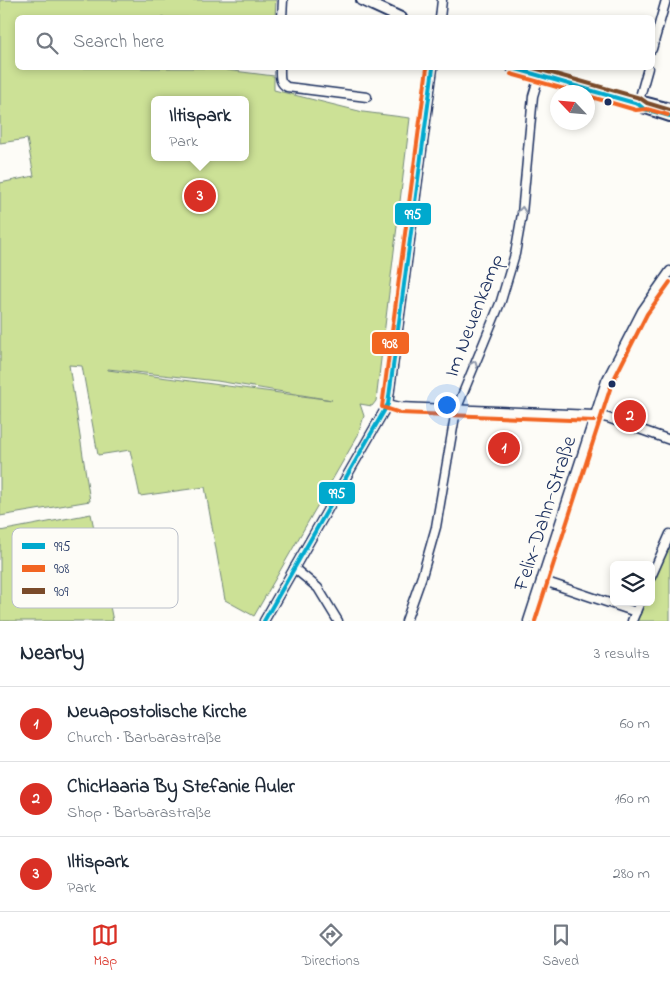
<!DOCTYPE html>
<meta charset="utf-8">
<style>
body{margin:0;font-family:"Indie Flower",sans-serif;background:#f2f2f3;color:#1f2937}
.controls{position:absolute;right:15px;bottom:15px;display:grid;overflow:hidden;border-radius:8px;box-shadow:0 2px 8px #0003}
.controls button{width:45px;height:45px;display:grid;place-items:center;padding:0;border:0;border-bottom:1px solid #e0e1e3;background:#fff;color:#1f2937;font:25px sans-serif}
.compass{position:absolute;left:550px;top:85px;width:45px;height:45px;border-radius:50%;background:#fff;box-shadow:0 2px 8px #0003;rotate:296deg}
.you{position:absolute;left:446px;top:404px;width:18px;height:18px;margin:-12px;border:4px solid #fff;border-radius:50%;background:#1a73e8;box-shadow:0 0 0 8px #1a73e833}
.badge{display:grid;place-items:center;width:32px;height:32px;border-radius:50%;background:#d93025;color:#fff;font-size:16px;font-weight:700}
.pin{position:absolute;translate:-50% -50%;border:2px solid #fff;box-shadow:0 1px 5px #0006}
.popup{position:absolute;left:151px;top:96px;width:98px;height:65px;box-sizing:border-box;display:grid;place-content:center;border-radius:8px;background:#fff;filter:drop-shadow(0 1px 4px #0005);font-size:16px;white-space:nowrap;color:#747a83}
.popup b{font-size:19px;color:#1f2937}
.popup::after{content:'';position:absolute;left:50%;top:100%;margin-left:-10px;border:10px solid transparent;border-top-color:#fff}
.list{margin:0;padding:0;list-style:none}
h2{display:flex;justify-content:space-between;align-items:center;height:65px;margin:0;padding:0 20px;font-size:21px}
h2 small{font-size:16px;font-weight:400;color:#747a83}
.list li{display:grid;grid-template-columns:32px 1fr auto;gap:15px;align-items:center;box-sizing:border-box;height:75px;padding:0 20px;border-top:1px solid #e0e1e3}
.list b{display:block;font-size:19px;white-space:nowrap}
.list p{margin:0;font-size:16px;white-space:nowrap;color:#747a83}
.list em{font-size:16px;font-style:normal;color:#747a83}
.icon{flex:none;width:28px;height:28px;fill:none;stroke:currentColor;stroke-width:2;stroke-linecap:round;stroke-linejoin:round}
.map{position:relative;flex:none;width:670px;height:621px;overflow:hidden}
.search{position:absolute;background:#fff;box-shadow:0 2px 8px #0003;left:15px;right:15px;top:15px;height:55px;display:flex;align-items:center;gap:12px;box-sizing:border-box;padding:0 18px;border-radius:8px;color:#747a83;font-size:19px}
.sheet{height:290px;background:#fff}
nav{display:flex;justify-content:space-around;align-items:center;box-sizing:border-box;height:70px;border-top:1px solid #e0e1e3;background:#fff;font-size:14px;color:#747a83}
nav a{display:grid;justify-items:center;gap:2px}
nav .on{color:#d93025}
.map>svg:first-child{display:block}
</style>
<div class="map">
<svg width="670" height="621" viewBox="0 0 670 621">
<rect width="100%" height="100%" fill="#fdfcf7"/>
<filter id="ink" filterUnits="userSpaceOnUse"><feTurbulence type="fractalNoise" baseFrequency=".02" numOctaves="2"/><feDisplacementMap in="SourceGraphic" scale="10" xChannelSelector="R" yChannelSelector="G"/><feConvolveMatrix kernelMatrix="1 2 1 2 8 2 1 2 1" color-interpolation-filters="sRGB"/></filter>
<g filter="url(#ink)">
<g fill="#cce196" stroke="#74887a" fill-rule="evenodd">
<path d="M0,0H276L275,17L18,18V68H226V70L274,76V90L363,112L410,118L376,401L372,406L360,404L364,416L358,435L254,616L225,600L205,487L140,496L130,450L98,455L82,366L69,365L90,501L0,516V183L34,176L27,139L0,143ZM155,100H245V157H155ZM108,369L217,381L332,400L108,370Z"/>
<path d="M91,514L113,621H0V531Z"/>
<path d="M670,538V621H635L643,602H651V583Z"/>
</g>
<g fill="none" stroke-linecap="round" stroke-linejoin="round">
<g stroke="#1b2f5e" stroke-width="11">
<g id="minor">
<path d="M282,18L283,0"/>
<path d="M440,18L442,0"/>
<path d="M652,49L666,0"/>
<path d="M280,68C280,76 279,83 287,87L367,97"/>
<path d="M638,104L648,68"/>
<path d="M388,404L400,407L594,415L608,418L670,440"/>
<path d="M294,568L318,588L338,621"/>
<path d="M651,577L670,534"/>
<path d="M541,580L636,612"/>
<path d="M264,621L388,404L433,68"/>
<path d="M406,621L422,576L436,527L456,410L501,301L515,254L522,214L533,96L539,76"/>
<path d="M528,621L606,381L642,311L670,271"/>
<path d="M632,621L640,602"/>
</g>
</g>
<g stroke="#1b2f5e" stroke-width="14">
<g id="tertiary">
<path d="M362,0L401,18"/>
<path d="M513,68L638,104L647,103L670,109"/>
<path d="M640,106L670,116"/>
</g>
</g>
<use href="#minor" stroke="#fdfcf7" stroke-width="8"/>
<use href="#tertiary" stroke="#fdfcf7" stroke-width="10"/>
<g stroke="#fdfcf7" stroke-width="8">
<g id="bus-1">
<path d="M513,68L638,104L644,109L670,116"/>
<path d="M264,621L388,404L433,68"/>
</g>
</g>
<g stroke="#fdfcf7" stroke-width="8">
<g id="bus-2">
<path d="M427,68L382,407L400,413L594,421"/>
<path d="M511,74L575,92"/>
<path d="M588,96L636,110L647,109L668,115"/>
<path d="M535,621L612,383L647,314L670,282"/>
</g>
</g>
<g stroke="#fdfcf7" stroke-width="8">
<path id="bus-3" d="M534,68L640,98L647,103L670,110"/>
</g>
<use href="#bus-1" stroke="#00a9ce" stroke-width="4"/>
<use href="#bus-2" stroke="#f26522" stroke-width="4"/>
<use href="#bus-3" stroke="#7a4b2a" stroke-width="4"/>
</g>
<defs><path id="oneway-chevron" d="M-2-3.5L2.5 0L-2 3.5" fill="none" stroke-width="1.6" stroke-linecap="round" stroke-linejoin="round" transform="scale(1.25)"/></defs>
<g stroke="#8c96aa">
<use href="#oneway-chevron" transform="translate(522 210) rotate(-84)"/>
<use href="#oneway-chevron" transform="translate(474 364) rotate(-68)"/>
</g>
</g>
<g fill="#1b2f5e" stroke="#fdfcf7" stroke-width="2">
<circle cx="608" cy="102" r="4.5"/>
<circle cx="612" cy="384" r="4.5"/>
</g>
<g text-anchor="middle" stroke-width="4" stroke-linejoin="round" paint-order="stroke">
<g font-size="21" fill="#1b2f5e" stroke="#fdfcf7">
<text transform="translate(473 315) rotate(-69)" y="7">Im Neuenkamp</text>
<text transform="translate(544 513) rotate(-72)" y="7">Felix-Dahn-Straße</text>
</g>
</g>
<rect x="12" y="528" width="166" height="80" rx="8" fill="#fdfcf7" stroke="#b9bec9" stroke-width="1"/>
<rect x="22" y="543" width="23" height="6" fill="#00a9ce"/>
<rect x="22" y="565" width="23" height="7" fill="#f26522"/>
<rect x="22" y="588" width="23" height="6" fill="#7a4b2a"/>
<g font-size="14" fill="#1b2f5e">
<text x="54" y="551">995</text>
<text x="54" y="573">908</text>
<text x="54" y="596">909</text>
</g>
<g stroke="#fdfcf7" stroke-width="2">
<rect x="394" y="202" width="38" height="24" rx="5" fill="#00a9ce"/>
<rect x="371" y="331" width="39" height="24" rx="5" fill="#f26522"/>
<rect x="318" y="481" width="38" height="24" rx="5" fill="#00a9ce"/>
</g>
<g font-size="14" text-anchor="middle" font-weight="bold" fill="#fff">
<text x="413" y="219">995</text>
<text x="390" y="348">908</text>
<text x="337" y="498">995</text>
</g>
</svg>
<div class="controls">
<button><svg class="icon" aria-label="layers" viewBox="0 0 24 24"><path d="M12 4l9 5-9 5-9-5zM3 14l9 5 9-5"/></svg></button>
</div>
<svg class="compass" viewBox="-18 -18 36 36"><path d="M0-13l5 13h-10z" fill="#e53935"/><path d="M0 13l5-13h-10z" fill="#747a83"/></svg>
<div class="you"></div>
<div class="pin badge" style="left:504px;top:448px">1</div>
<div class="pin badge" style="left:630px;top:416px">2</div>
<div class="pin badge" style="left:200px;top:196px">3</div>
<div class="popup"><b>Iltispark</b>Park</div>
<div class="search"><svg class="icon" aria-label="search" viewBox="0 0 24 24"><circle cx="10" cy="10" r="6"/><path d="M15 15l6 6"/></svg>Search here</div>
</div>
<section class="sheet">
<h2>Nearby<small>3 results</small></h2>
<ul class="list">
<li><span class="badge">1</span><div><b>Neuapostolische Kirche</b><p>Church · Barbarastraße</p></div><em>60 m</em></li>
<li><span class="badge">2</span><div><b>ChicHaaria By Stefanie Auler</b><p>Shop · Barbarastraße</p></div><em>160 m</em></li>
<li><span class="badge">3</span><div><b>Iltispark</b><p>Park</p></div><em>280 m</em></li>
</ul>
</section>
<nav>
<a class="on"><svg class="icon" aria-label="map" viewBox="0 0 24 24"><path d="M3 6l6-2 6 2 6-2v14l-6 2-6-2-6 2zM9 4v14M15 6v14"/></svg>Map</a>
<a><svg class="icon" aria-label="directions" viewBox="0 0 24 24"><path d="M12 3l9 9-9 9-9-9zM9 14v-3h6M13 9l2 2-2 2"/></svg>Directions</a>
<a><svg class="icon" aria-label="saved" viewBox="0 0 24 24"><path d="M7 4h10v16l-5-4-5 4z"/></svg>Saved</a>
</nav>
